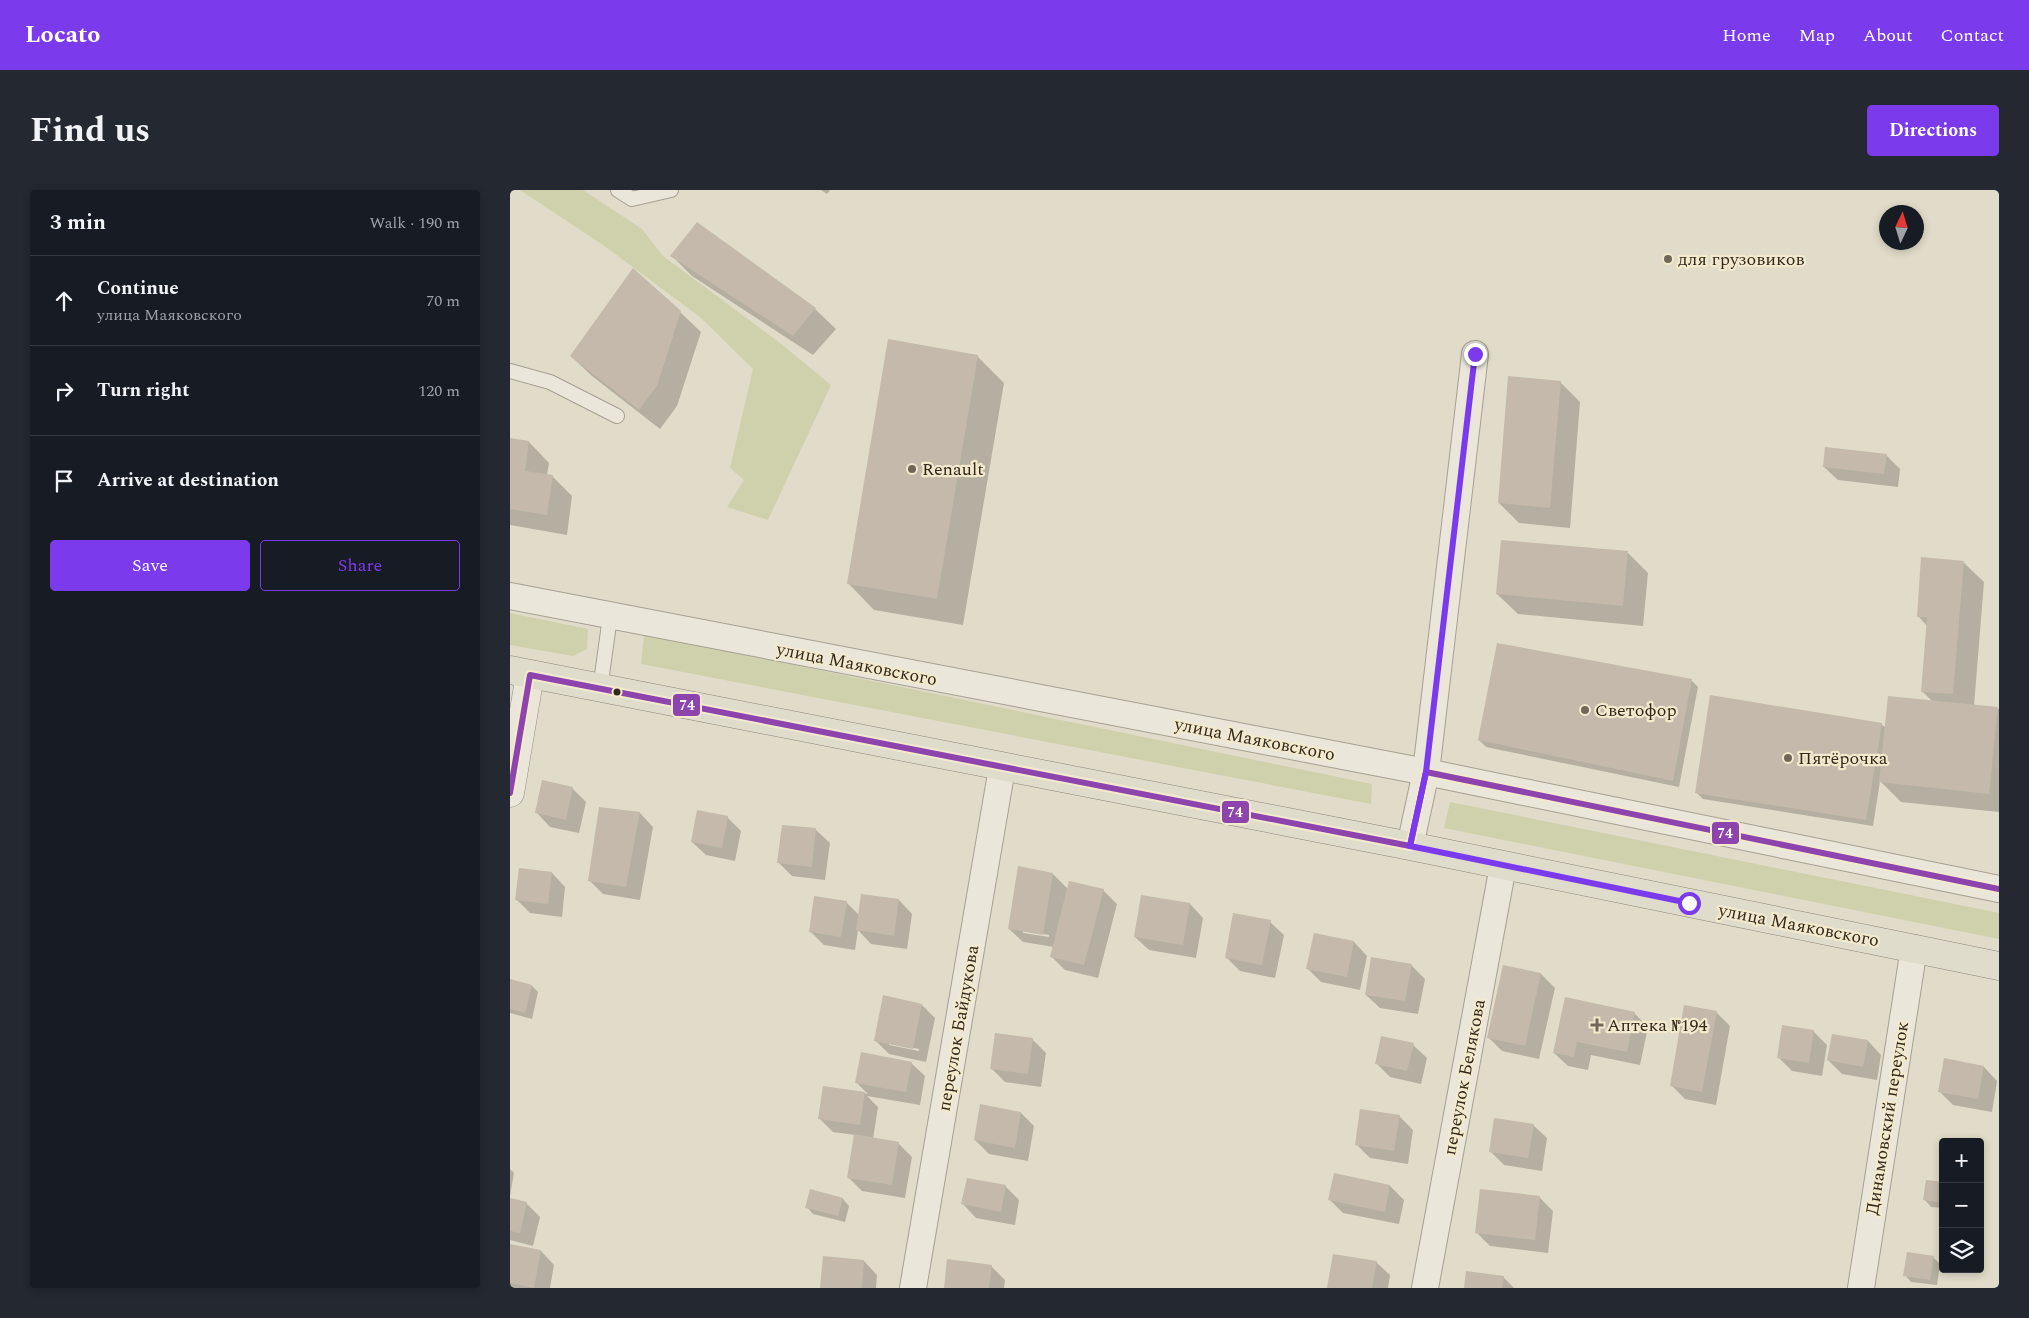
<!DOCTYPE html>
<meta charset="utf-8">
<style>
body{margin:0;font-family:Spectral,serif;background:#242831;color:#f1f3f6}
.controls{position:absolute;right:15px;bottom:15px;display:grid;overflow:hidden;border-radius:5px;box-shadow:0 2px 8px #0003}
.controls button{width:45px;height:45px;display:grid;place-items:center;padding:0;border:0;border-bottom:1px solid #363941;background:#171b24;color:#f1f3f6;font:25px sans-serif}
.compass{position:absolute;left:1369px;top:15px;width:45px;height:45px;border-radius:50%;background:#171b24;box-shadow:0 2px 8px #0003;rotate:4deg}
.stop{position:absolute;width:15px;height:15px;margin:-11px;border:4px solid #7c3aed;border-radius:50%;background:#fff}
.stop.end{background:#7c3aed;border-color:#fff;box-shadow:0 1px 5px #0008}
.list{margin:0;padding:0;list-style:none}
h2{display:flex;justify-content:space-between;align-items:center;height:65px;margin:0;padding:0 20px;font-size:21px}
h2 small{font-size:16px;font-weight:400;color:#9ea1a6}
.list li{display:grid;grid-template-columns:32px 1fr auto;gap:15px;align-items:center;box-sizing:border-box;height:90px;padding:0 20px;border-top:1px solid #363941}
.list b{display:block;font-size:19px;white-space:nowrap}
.list p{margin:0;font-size:16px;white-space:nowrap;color:#9ea1a6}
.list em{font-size:16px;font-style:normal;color:#9ea1a6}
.actions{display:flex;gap:10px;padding:15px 20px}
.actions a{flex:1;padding:11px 0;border:1px solid #7c3aed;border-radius:5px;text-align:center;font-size:18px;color:#7c3aed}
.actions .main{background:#7c3aed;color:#fff}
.icon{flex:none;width:28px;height:28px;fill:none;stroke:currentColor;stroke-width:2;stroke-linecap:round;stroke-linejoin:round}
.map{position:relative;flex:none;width:1489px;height:1098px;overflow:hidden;border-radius:5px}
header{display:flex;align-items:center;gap:30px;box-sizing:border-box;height:70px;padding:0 25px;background:#7c3aed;color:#fff}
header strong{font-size:24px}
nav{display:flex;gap:28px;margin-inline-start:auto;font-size:18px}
.intro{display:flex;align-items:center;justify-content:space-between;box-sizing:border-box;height:120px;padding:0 30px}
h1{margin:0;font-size:35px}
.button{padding:12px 22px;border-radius:5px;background:#7c3aed;color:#fff;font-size:18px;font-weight:700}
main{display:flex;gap:30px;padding:0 30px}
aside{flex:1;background:#171b24;border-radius:5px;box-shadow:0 2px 8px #0003}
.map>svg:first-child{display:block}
</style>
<header>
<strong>Locato</strong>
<nav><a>Home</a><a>Map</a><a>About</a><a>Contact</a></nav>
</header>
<div class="intro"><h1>Find us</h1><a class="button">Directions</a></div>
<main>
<aside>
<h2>3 min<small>Walk · 190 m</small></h2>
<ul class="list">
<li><svg class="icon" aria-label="ahead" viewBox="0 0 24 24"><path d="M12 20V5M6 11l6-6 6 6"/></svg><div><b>Continue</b><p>улица Маяковского</p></div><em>70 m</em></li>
<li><svg class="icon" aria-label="right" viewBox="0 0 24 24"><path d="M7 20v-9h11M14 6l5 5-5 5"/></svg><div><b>Turn right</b></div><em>120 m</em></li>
<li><svg class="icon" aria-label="arrive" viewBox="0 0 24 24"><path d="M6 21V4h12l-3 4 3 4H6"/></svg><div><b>Arrive at destination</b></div></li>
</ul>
<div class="actions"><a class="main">Save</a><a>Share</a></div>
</aside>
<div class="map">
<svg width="1489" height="1098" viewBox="0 0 1489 1098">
<rect width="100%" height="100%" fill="#e1dbc9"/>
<g fill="#cfd1ac">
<path d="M10,0H73L132,39L153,66L270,153L321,195L258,330L217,317L234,290L220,278L243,179L190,127L93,55Z"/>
<path d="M0,423L78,439L77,459L63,466L0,455Z"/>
<path d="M134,444L862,594L861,614L131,474Z"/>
<path d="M940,612L1489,723V749L934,638Z"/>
</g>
<g fill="#0003" fill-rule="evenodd">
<path d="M311,0H320L317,4Z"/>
<path d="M162,66L305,119L326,139L303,165L182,86Z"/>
<path d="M170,122L191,142L167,216L150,239L82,186L61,166Z"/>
<path d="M467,166L494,193L453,435L364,420L338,393Z"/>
<path d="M1050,192L1070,212L1060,338L1009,333L989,313Z"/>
<path d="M0,249L19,252L39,273L37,285L42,286L62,306L57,345L0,335Z"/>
<path d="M1376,265L1390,279L1388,297L1328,290L1314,277Z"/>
<path d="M1118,363L1138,383L1133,436L1008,424L987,404Z"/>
<path d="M1453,372L1474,392L1464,516L1489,519V622L1391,612L1370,591L1363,636L1193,609L1186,602L1371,534L1376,538L1422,511L1412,501L1417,436L1408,426Z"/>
<path d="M1181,490L1188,497L1169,597L976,557L969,550Z"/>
<path d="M62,598L76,612L69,643L40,637L27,623Z"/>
<path d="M130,623L143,637L130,710L93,704L79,690Z"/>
<path d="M217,627L231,641L225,671L196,665L182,652Z"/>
<path d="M306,640L320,653L315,690L282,686L268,672Z"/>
<path d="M42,683L55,697L52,727L20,723L6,709Z"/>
<path d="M543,684L558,699L593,700L607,714L588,788L555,780L541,766L544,757L513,752L499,739ZM513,740L539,745V747L513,743Z"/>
<path d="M389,710L402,724L397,759L361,754L348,740L345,760L314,755L300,741L336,712L349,725Z"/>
<path d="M680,714L693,728L686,768L639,760L625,747Z"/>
<path d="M760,732L774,745L765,788L730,781L716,767Z"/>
<path d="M844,752L857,766L850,800L811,792L797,778Z"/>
<path d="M901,775L915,789L908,824L870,818L856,805Z"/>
<path d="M994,777L1031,784L1045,798L1029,869L992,861L978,847Z"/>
<path d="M0,790L22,796L28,802L22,829L0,823Z"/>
<path d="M412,815L425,828L416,872L379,864L365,850ZM379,853L409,859V861L379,855Z"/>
<path d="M1206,822L1220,836L1206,915L1175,909L1161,895Z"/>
<path d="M1124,823L1138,837L1130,875L1081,865L1078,880L1058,876L1044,863Z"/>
<path d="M1303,841L1317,855L1312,886L1282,881L1268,867Z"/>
<path d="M522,849L536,863L531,897L495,892L481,878Z"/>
<path d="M1358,851L1371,865L1367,890L1332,884L1318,870Z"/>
<path d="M903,855L917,868L911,894L880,887L866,873Z"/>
<path d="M401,873L415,886L410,915L357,906L368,917L363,949L388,953L402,967L395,1008L352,1001L338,987L345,945L323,942L309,928L314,897L358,904L347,893Z"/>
<path d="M1474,877L1487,891L1482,922L1443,915L1430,902Z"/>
<path d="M511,923L524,936L518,971L479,964L465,950Z"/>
<path d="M889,926L903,940L898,974L860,968L846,954Z"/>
<path d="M1023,935L1037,948L1032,981L994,975L980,961Z"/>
<path d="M0,979L4,983L0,1006Z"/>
<path d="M825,985L880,996L894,1010L889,1034L833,1023L820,1010Z"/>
<path d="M458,989L496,997L509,1010L505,1035L466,1028L453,1014Z"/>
<path d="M1433,993V1018L1421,1017L1415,1010Z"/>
<path d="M1029,1007L1043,1021L1038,1063L980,1056L966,1042Z"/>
<path d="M333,1009L339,1016L335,1032L303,1024L297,1017Z"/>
<path d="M0,1010L16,1013L30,1027L23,1056L0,1050Z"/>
<path d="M0,1055L31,1061L44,1075L40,1098H0Z"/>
<path d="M824,1065L866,1072L880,1085L878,1098H819Z"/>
<path d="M1423,1067L1430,1074L1427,1095L1401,1092L1395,1085Z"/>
<path d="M315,1068L354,1071L367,1085L366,1098H312Z"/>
<path d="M438,1070L481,1076L495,1090L494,1098H435Z"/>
<path d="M957,1083L993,1087L1004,1098H956Z"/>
</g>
<g fill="#c4b9aa">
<path d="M187,32L306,118L283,146L160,66Z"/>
<path d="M123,78L171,121L147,196L129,220L60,166Z"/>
<path d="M378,149L468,165L427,409L337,394Z"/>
<path d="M998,186L1051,191L1040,318L988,313Z"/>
<path d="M0,248L19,251L15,281L43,285L37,325L0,319Z"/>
<path d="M1315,257L1377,264L1374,284L1313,277Z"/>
<path d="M991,350L1118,361L1113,416L986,404Z"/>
<path d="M1411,367L1454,371L1443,504L1411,502L1417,427H1407Z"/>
<path d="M987,453L1182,489L1163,591L968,550Z"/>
<path d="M1200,505L1372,533L1356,630L1185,603Z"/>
<path d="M1378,506L1488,517L1479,604L1369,592Z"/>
<path d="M32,590L63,597L56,630L25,623Z"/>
<path d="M89,617L130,622L116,697L78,691Z"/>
<path d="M187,620L218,626L212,658L181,652Z"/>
<path d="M272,635L306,638L302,677L267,673Z"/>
<path d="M508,676L543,683L533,745L498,739Z"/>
<path d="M9,678L42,682L38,714L5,710Z"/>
<path d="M559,691L594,699L574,775L540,767Z"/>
<path d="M351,704L389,709L384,746L346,740Z"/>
<path d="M631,705L680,713L673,755L624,747Z"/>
<path d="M304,706L337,711L331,747L299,742Z"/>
<path d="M723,723L761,730L752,775L715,768Z"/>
<path d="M804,743L844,751L837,787L796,779Z"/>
<path d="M861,767L902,774L895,811L855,805Z"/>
<path d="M993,775L1031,783L1015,856L977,848Z"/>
<path d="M0,789L22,795L15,823L0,819Z"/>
<path d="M373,805L412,814L403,859L364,851Z"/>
<path d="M1055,807L1125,822L1117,862L1067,852L1064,867L1043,863Z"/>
<path d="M1174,815L1207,821L1192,902L1160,896Z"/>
<path d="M1272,835L1304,840L1299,873L1267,868Z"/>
<path d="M485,843L523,848L518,884L480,879Z"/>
<path d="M1322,844L1358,850L1353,877L1317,870Z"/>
<path d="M871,846L904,853L897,881L865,874Z"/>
<path d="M351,862L402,872L396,902L345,893Z"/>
<path d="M1434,868L1474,876L1468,909L1428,902Z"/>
<path d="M313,896L355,902L350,935L308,929Z"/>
<path d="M470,914L511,922L505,958L464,950Z"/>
<path d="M850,919L890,925L884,961L845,955Z"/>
<path d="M984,928L1024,934L1018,968L979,962Z"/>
<path d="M344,944L389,952L382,995L337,988Z"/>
<path d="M824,983L880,995L875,1022L818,1010Z"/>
<path d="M457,988L496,995L491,1022L451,1014Z"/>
<path d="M1416,990L1433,992V1013L1413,1010Z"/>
<path d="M300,999L333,1008L328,1026L295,1018Z"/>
<path d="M970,999L1030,1006L1025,1050L965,1043Z"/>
<path d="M0,1008L17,1012L10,1043L0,1041Z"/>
<path d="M0,1054L31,1060L24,1098L0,1093Z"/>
<path d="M1397,1062L1424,1066L1420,1090L1393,1086Z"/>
<path d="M823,1064L867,1071L862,1098H817Z"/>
<path d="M313,1066L354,1070L352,1098H310Z"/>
<path d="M437,1069L482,1075L479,1098H434Z"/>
<path d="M956,1081L994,1086L992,1098H954Z"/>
</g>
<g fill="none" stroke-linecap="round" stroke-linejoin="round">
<g stroke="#a6a093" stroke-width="16">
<g id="lane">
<path d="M108,0L122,9L161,0"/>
<path d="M0,181L40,192L107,226"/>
<path d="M90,499L100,427"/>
</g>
</g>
<g stroke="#a6a093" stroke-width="28">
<g id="street">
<path d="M0,406L916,582L1489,699"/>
<path d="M900,656L916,582L965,164"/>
<path d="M403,1098L492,578"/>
<path d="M915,1098L993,676"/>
<path d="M1351,1098L1404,758"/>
</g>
</g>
<g stroke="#968f83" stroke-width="29">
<path id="secondary" d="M0,603L20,485"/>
</g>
<g stroke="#8b857a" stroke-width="29">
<path id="primary" d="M0,480L900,656L1489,776"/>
</g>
<use href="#lane" stroke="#eae6da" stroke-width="14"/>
<use href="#street" stroke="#eae6da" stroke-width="26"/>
<use href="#secondary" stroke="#eae6da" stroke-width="28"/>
<use href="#primary" stroke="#e0dccc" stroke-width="28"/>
<g stroke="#f3eace" stroke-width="10">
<path id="bus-1" d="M0,603L20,485L900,656L916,582L1489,699"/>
</g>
<use href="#bus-1" stroke="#8e44ad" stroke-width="6"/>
</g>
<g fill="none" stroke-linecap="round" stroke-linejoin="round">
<path stroke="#7c3aed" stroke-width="6" d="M965,164L916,582L900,656L1179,713"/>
</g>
<g fill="#706759" stroke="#f3eace" stroke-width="2">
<circle cx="1158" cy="69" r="5"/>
<circle cx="402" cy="279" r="5"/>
<circle cx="1075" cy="520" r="5"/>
<circle cx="1278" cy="568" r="5"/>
<path d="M1084.5 827.5h5v5h5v5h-5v5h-5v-5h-5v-5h5z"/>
</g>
<circle fill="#33281c" stroke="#f3eace" stroke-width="2" cx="107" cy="502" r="4.5"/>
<g text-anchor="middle" stroke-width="4.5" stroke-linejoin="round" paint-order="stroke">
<g font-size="18" fill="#33281c" stroke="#f3eace" text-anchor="start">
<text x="1168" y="75">для грузовиков</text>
<text x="412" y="285">Renault</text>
<text x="1085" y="526">Светофор</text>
<text x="1288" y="574">Пятёрочка</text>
<text x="1097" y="841">Аптека №194</text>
</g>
<g font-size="18" fill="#33281c" stroke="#f3eace">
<text transform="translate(347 474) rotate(11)" y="6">улица Маяковского</text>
<text transform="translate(745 549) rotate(11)" y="6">улица Маяковского</text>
<text transform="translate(1289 735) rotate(11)" y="6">улица Маяковского</text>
<text transform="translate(448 838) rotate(-80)" y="6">переулок Байдукова</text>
<text transform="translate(954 887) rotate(-79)" y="6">переулок Белякова</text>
<text transform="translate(1377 928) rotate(-81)" y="6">Динамовский переулок</text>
</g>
</g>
<g stroke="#f3eace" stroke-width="2">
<rect x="162" y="503" width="29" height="24" rx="5" fill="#8e44ad"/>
<rect x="711" y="610" width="29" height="24" rx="5" fill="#8e44ad"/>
<rect x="1201" y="631" width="29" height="24" rx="5" fill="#8e44ad"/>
</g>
<g font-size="14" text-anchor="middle" font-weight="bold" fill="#fff">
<text x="177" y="520">74</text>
<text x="725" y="627">74</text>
<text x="1215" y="648">74</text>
</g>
</svg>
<div class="controls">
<button>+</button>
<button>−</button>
<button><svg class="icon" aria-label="layers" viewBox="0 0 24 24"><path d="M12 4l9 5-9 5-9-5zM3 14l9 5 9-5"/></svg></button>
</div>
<svg class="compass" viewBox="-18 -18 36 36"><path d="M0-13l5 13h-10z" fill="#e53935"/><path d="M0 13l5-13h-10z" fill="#9ea1a6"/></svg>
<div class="stop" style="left:1179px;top:713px"></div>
<div class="stop end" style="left:965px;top:164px"></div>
</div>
</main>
